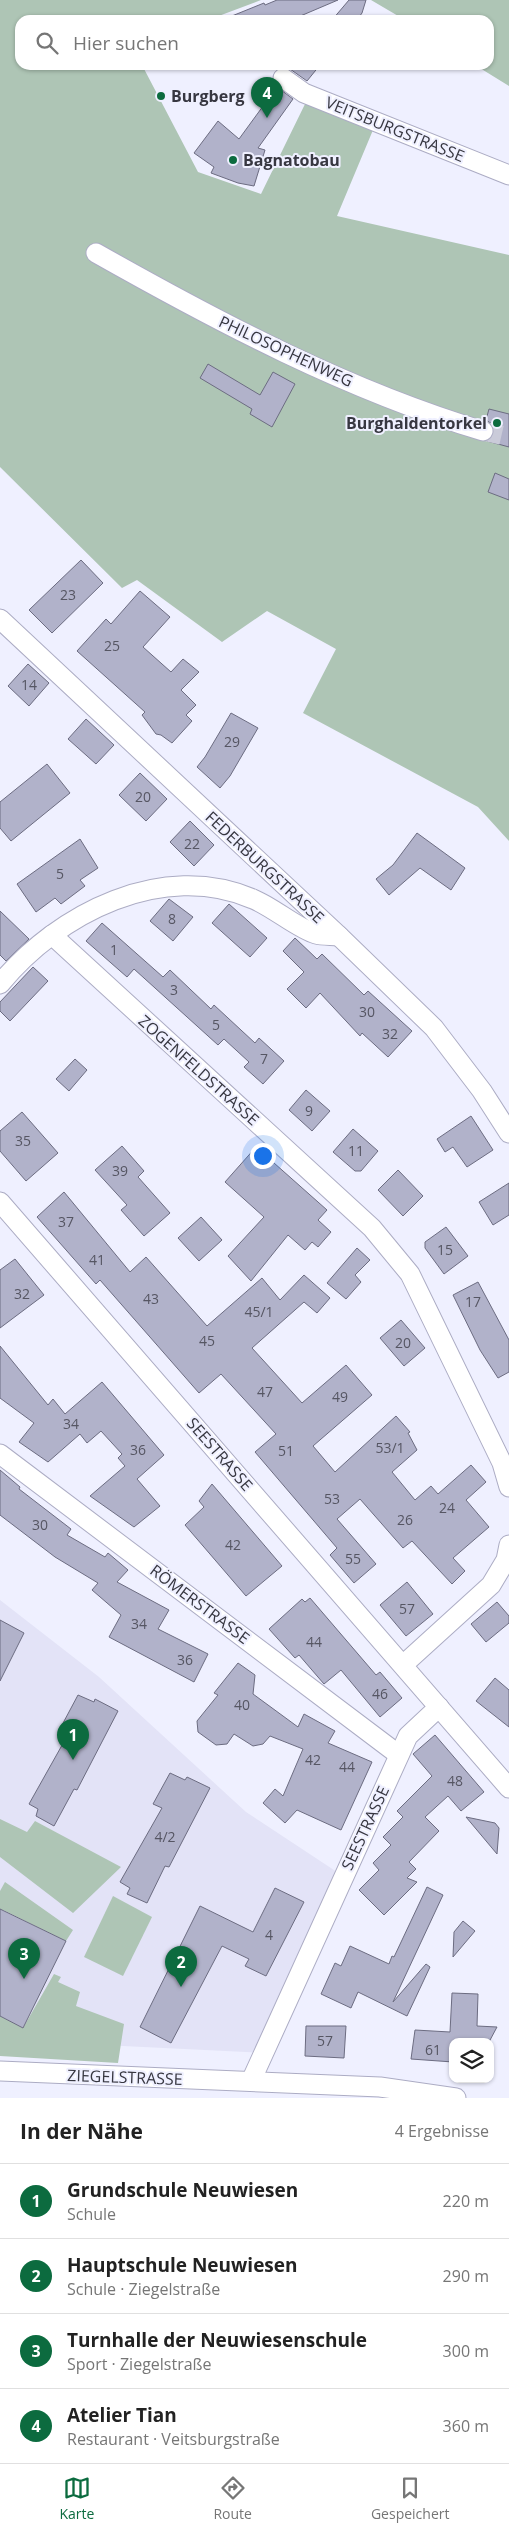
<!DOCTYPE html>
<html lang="de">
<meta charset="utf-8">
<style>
body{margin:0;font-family:"Open Sans",sans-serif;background:#f2f2f2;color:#222}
.controls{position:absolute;right:15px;bottom:15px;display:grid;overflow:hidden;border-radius:10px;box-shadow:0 1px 4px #0004}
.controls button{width:45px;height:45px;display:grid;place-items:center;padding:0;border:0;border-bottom:1px solid #e0e0e0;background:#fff;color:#222;font:25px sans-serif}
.you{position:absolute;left:262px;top:1155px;width:18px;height:18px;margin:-12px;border:4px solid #fff;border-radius:50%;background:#1a73e8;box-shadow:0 0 0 8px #1a73e833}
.badge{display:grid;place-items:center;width:32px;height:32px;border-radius:50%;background:#0c6b3f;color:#fff;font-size:16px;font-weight:700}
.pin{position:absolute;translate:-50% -41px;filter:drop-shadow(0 1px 2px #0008)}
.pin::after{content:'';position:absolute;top:26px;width:18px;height:15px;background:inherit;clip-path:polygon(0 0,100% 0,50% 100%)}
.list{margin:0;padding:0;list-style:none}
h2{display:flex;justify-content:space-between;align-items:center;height:65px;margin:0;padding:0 20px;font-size:21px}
h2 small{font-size:16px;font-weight:400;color:#767676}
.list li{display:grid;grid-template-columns:32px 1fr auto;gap:15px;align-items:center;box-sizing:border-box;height:75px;padding:0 20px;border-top:1px solid #e0e0e0}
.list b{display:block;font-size:19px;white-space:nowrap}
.list p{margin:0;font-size:16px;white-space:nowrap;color:#767676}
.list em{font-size:16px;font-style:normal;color:#767676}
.icon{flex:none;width:28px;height:28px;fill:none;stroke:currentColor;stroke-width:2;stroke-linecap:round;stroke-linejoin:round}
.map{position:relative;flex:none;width:509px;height:2098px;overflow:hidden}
.search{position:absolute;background:#fff;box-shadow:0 1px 4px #0004;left:15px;right:15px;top:15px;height:55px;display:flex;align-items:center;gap:12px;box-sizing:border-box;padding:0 18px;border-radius:15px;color:#767676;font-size:19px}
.sheet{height:365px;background:#fff}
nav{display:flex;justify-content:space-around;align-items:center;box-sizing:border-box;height:70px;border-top:1px solid #e0e0e0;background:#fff;font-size:14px;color:#767676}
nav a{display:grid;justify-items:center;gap:2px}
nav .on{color:#0c6b3f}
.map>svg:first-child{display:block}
</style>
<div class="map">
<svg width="509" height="2098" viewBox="0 0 509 2098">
<rect width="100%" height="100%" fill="#eff0ff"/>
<path fill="#e3e3f7" d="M0,1600L99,1677L246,1812L343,1876L264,2053L0,2040Z"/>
<g fill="#aec5b5">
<path d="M0,0H261L208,20H20V65H142L198,172L261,194L306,102L373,130L337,216L509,255V841L478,807L303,713L336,649L267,611L222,642L137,580L122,588L0,467Z"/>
<path d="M371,0H509V86L475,65H489V20H405Z"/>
<path d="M0,1819L27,1832L35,1821L121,1867L73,1913L0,1857Z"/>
<path d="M5,1882L73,1930L66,1941L3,1910L0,1916V1891Z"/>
<path d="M113,1896L152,1917L123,1976L84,1957Z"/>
<path d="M54,1974L61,1977L58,1982L80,1992L76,2006L124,2024L118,2063L0,2056V2016L23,2028Z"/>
</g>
<g fill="#b1b2ca" stroke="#6c6c81">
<path d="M277,0H338L291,20H222L264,3L265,5Z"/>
<path d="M349,0H366L362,13L357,20H332Z"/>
<path d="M293,65H320L307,81L290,69Z"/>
<path d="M277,87L293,99L258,148L265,150L254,186L238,183L211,173L214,167L194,153L218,121L239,139Z"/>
<path d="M208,364L260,395L273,372L295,384L272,427L250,414L252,409L200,378Z"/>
<path d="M489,409L509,414V447L487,441L494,434L492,424L486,420Z"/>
<path d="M495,473L509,479V500L488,492Z"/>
<path d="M81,560L103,583L52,633L29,610Z"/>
<path d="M140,591L170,617L143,647L171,672L183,659L199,672L181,690L196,705L186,715L192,721L172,743L161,735L156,734L142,715L145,712L77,651L106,619L111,624Z"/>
<path d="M28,664L49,683L29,706L8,686Z"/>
<path d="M231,713L258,728L230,776L220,788L197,767L205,757Z"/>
<path d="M86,719L114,745L96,764L68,739Z"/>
<path d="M47,764L70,793L11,841L0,828V802Z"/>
<path d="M140,773L167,799L146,821L119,795Z"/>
<path d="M190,821L214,845L194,866L170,842Z"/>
<path d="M417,833L465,868L451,890L420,868L389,895L376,879L393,865Z"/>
<path d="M80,839L98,868L80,880L85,886L61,904L55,898L36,912L17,884Z"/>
<path d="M169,899L193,917L173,941L150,921Z"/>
<path d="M229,904L267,938L250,957L212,923Z"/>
<path d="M0,911L29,939L6,961L0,955Z"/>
<path d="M102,923L163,977L170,970L211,1009L214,1005L255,1043L259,1038L284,1061L263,1084L244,1067L249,1062L224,1039L218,1045L134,969L127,977L86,941Z"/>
<path d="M295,938L317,959L322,954L364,995L368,991L412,1031L388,1057L362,1033L360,1036L320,993L306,1008L287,989L304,972L283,951Z"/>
<path d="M33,967L48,981L10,1021L0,1011V1002Z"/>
<path d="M75,1059L87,1070L69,1091L56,1079Z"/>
<path d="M306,1090L330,1111L312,1131L289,1110Z"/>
<path d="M22,1112L58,1153L26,1181L0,1151V1131Z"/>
<path d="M471,1116L493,1150L467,1167L453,1147L445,1152L437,1139Z"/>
<path d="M353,1129L378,1151L361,1171H355L333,1152Z"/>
<path d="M122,1146L144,1171L138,1177L170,1213L144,1236L121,1210L127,1205L95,1170Z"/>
<path d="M256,1147L327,1210L318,1220L331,1232L318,1247L312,1242L305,1250L288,1235L251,1281L228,1256L264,1217L225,1182Z"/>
<path d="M398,1170L423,1196L403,1216L378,1190Z"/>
<path d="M509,1183V1215L493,1225L479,1202Z"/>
<path d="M64,1192L130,1272L146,1257L207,1326L262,1278L280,1300L304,1275L330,1298L317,1313L304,1302L252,1348L302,1403L346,1365L372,1395L313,1446L335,1472L396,1416L410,1432L408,1433L417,1450L392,1472L415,1500L431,1486L438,1494L471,1465L486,1482L466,1500L489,1527L453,1558L465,1571L452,1584L412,1541L403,1548L360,1499L337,1519L376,1564L354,1583L330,1555L337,1548L255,1452L276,1434L221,1374L199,1393L100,1280L96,1284L37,1217Z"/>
<path d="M201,1217L222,1240L199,1261L178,1238Z"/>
<path d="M446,1227L468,1256L444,1274L425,1248V1242Z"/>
<path d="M357,1248L370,1260L355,1275L361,1282L346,1299L327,1283Z"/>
<path d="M15,1259L44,1295L0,1328V1270Z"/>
<path d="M478,1282L509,1340V1372L498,1378L480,1350L453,1295Z"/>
<path d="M401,1320L425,1348L404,1366L380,1338Z"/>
<path d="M0,1346L48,1405L53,1399L65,1414L102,1382L164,1455L137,1479L160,1506L134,1527L90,1496L125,1466L118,1458L122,1454L101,1431L87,1443L80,1434L48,1462L19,1442L34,1423L0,1398Z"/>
<path d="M0,1470L20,1487L19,1489L71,1529L67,1535L105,1557L108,1553L128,1570L117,1582L169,1610L158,1629L208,1654L194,1682L109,1637L121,1615L92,1590L98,1583L55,1557L0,1515Z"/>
<path d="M212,1484L282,1566L246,1596L185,1525L204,1507L199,1501Z"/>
<path d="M407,1582L433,1614L406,1636L380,1605Z"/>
<path d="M310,1598L376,1675L380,1672L402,1698L380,1717L341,1670L324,1684L299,1655L295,1658L269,1629L302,1599L305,1602Z"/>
<path d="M497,1602L509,1616V1623L486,1642L471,1624Z"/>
<path d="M0,1620L24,1633L0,1681Z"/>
<path d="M238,1663L255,1675L253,1694L298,1727L304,1714L335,1731L328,1743L372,1762L341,1830L297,1810L285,1823L263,1803L275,1789L283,1796L303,1749L270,1736L263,1744L253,1746L234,1734L227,1744L216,1745L198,1732L197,1721L218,1695L214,1693Z"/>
<path d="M495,1678L509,1690V1727L476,1701Z"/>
<path d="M78,1695L94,1702L95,1699L118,1711L77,1790L74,1789L54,1826L36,1816L38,1809L29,1804L70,1731L62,1725Z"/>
<path d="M435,1735L484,1792L461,1811L448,1796L425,1817L439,1831L409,1862L416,1869L407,1878L417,1882L384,1915L359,1890L379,1870L373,1863L391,1845L383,1837L403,1817L397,1811L432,1776L413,1754Z"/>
<path d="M170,1773L185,1780L187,1777L210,1788L169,1867L165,1866L147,1903L127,1894L130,1888L120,1882L162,1808L153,1804Z"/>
<path d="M466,1817L495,1823L499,1828L497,1854Z"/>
<path d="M427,1887L443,1895L393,2002L426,1964L430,1967L407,2016L358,1992L351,2008L321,1994L335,1963L341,1966L350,1946L389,1964L392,1956L394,1957Z"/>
<path d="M275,1888L304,1902L266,1976L245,1966L249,1959L222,1946L171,2043L140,2027L200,1906L253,1932Z"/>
<path d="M0,1909L66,1941L23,2028L0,2016Z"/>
<path d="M463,1921L475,1931L453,1957L454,1932Z"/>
<path d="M452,1993L478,1994L477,2026L497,2027L489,2042H453V2062L411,2059L415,2030L450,2032Z"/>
<path d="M306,2026H346L344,2058L305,2056Z"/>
</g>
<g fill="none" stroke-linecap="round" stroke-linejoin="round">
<path stroke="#cacbd9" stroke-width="19" stroke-dasharray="19 9" stroke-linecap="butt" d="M483,431L509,437"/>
<g stroke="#acacc4" stroke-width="21">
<g id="street">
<path d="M283,78L304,93L509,175"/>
<path d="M96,253C220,323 347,390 483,431"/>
<path d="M0,619L339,936L434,1028L482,1091L509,1133"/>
<path d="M52,935L372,1228L410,1274L502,1463L509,1487"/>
<path d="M0,984C58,913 163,860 253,899C273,907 298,929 316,934C323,936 332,935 339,936"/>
<path d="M0,1202L509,1788"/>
<path d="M0,1454L399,1755"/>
<path d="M403,1665L491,1585L506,1560L509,1545"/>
<path d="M0,2071L380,2087L456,2098"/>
<path d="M251,2081L408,1736L439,1707"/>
</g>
</g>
<use href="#street" stroke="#fff" stroke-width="19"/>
</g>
<g fill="#0c6b3f" stroke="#eff0ff" stroke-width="2">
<circle cx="161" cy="96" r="5"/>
<circle cx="233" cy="160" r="5"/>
<circle cx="497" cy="423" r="5"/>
</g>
<g text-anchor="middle" stroke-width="4" stroke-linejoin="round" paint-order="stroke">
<g font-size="14" fill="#565663">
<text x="68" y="600">23</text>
<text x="112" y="651">25</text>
<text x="29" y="690">14</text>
<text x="232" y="747">29</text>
<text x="143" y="802">20</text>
<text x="192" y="849">22</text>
<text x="60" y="879">5</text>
<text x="172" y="924">8</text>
<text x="114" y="955">1</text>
<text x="174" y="995">3</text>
<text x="367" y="1017">30</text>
<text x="216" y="1030">5</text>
<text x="390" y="1039">32</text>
<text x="264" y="1064">7</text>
<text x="309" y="1116">9</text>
<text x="23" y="1146">35</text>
<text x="356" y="1156">11</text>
<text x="120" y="1176">39</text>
<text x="66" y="1227">37</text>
<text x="445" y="1255">15</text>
<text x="97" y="1265">41</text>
<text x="22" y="1299">32</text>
<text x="151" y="1304">43</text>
<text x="473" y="1307">17</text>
<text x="259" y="1317">45/1</text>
<text x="207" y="1346">45</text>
<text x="403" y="1348">20</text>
<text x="265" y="1397">47</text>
<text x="340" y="1402">49</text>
<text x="71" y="1429">34</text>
<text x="390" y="1453">53/1</text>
<text x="138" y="1455">36</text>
<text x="286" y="1456">51</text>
<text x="332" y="1504">53</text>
<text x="447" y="1513">24</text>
<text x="405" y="1525">26</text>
<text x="40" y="1530">30</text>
<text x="233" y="1550">42</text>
<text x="353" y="1564">55</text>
<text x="407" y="1614">57</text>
<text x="139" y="1629">34</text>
<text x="314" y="1647">44</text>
<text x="185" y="1665">36</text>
<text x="380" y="1699">46</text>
<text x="242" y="1710">40</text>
<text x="313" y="1765">42</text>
<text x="347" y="1772">44</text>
<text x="455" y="1786">48</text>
<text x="165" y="1842">4/2</text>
<text x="269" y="1940">4</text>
<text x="325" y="2046">57</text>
<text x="433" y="2055">61</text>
</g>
<g font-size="16" font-weight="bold" fill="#373741" stroke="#eff0ff" text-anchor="start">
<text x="171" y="102">Burgberg</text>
<text x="243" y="166">Bagnatobau</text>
<text x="487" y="429" text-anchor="end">Burghaldentorkel</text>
</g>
<g font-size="16" fill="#373741" stroke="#eff0ff">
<text transform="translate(395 129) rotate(22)" y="6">VEITSBURGSTRASSE</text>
<text transform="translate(286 351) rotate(25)" y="6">PHILOSOPHENWEG</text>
<text transform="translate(265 867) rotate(43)" y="6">FEDERBURGSTRASSE</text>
<text transform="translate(199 1070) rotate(42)" y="6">ZOGENFELDSTRASSE</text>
<text transform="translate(220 1454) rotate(49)" y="6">SEESTRASSE</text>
<text transform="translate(200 1604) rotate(37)" y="6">RÖMERSTRASSE</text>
<text transform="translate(365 1828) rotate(-65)" y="6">SEESTRASSE</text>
<text transform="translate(125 2077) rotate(2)" y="6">ZIEGELSTRASSE</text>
</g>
</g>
</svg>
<div class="controls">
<button><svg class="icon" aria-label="layers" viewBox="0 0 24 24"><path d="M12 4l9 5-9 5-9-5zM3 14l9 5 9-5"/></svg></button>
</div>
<div class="you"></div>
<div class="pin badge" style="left:73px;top:1760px">1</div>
<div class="pin badge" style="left:181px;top:1987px">2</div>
<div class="pin badge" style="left:24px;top:1979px">3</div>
<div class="pin badge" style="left:267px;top:118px">4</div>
<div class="search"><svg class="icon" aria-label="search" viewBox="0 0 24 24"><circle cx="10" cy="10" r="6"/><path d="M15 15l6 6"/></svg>Hier suchen</div>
</div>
<section class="sheet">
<h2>In der Nähe<small>4 Ergebnisse</small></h2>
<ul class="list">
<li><span class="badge">1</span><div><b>Grundschule Neuwiesen</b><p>Schule</p></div><em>220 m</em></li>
<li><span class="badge">2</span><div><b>Hauptschule Neuwiesen</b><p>Schule · Ziegelstraße</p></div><em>290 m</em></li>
<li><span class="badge">3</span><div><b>Turnhalle der Neuwiesenschule</b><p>Sport · Ziegelstraße</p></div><em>300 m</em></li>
<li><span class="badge">4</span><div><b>Atelier Tian</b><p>Restaurant · Veitsburgstraße</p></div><em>360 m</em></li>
</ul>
</section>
<nav>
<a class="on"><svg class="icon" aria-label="map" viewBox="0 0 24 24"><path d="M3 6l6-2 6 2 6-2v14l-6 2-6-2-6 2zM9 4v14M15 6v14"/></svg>Karte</a>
<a><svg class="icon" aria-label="directions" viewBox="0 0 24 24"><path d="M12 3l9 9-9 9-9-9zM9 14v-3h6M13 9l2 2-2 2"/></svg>Route</a>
<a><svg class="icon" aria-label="saved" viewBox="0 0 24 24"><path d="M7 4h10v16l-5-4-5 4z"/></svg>Gespeichert</a>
</nav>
